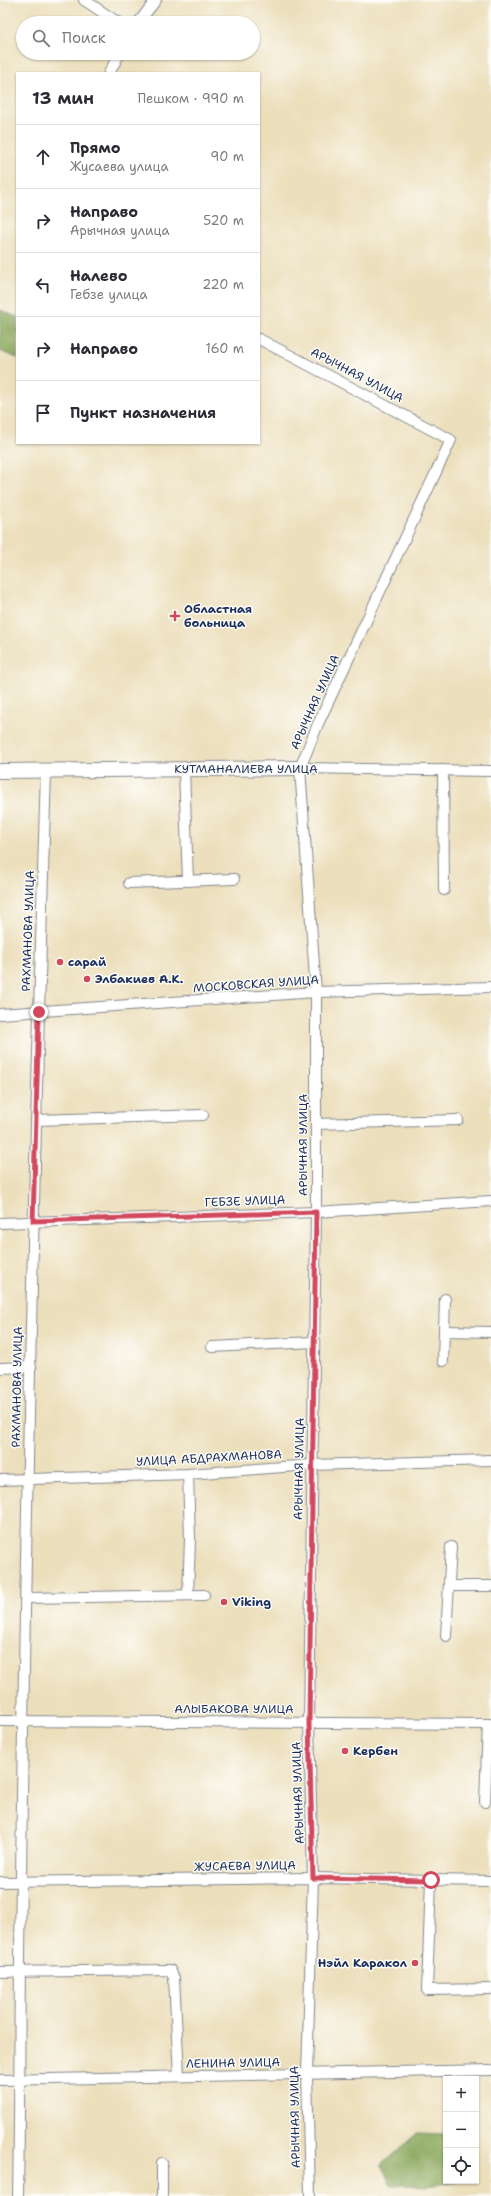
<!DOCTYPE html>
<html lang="ru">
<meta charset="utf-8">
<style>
body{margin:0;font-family:"Shantell Sans",sans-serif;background:#f2f2f3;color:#2b2b33}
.controls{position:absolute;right:12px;bottom:12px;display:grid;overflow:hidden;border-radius:0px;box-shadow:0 1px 3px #0004}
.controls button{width:36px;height:36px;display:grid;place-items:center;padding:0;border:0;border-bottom:1px solid #e1e1e2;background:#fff;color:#2b2b33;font:20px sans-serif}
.stop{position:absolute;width:12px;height:12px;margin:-9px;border:3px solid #d1495b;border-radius:50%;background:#fff}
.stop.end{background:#d1495b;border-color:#fff;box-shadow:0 1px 4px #0008}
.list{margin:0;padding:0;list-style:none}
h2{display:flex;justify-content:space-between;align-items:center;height:52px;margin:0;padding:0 16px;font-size:17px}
h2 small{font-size:13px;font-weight:400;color:#7c7c81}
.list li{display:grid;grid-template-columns:26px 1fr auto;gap:12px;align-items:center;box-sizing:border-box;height:64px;padding:0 16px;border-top:1px solid #e1e1e2}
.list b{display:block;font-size:15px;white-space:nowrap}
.list p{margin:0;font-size:13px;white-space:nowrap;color:#7c7c81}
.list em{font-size:13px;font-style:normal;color:#7c7c81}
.icon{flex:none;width:22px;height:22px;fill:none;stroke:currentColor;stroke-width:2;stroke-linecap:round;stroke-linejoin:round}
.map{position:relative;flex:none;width:491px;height:2196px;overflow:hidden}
.search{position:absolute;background:#fff;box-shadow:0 1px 3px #0004;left:16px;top:16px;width:244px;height:44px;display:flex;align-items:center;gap:10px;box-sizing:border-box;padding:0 14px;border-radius:22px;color:#7c7c81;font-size:15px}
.panel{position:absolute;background:#fff;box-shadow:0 1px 3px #0004;left:16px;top:72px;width:244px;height:372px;border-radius:0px}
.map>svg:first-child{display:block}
</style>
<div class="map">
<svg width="491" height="2196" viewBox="0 0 491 2196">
<rect width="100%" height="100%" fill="#fdfcf7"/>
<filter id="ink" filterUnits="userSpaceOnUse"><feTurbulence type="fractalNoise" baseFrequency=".025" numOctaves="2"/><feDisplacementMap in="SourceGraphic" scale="8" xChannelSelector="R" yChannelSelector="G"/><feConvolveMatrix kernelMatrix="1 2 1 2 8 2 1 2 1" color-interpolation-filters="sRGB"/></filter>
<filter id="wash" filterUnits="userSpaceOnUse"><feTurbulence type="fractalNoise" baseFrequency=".012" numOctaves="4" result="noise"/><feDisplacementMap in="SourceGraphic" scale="16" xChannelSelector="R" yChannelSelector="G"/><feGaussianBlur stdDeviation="0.9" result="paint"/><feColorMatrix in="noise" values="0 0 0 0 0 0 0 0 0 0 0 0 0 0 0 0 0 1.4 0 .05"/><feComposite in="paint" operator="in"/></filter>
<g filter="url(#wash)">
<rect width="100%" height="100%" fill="#ecdfbc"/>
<g fill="#86a457" stroke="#506a5a">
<path d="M0,310L17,317V358L0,351Z"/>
<path d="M417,2133L446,2134V2181H463L428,2186L391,2185L381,2166Z"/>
</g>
</g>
<g filter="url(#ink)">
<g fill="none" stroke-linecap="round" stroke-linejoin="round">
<g stroke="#84878d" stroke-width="12">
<g id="street">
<path d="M84,0L119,23"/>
<path d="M138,23L156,0"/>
<path d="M109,73L120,53"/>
<path d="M259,339L451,440L318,724L300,768L316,992V1212L309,1723L313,1878L307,2074L310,2196"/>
<path d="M300,768L491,771"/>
<path d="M184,769L188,881"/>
<path d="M443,770L444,890"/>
<path d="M129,883L234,879"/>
<path d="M0,1014L316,992L491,987"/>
<path d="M36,1120L203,1115"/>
<path d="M316,1124L458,1120"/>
<path d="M0,1223L316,1212L491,1201"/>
<path d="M445,1331L491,1332"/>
<path d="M212,1347L314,1342"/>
<path d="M443,1361L445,1299"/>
<path d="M0,1368L31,1367"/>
<path d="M188,1474L190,1539L188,1595"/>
<path d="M0,1480L188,1474L311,1465L491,1460"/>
<path d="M449,1586H491"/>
<path d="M26,1598L204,1595"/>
<path d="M446,1636L451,1547"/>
<path d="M0,1721L491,1724"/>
<path d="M485,1802L488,1724"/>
<path d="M431,1880L427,1990L491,1989"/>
<path d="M0,1882L313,1878L491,1881"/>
<path d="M0,1972L170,1970L174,1978L179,2076"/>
<path d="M0,2080L491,2070"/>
<path d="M18,2196C20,2091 19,1986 21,1881C25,1510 35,1140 46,770"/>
<path d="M162,2196V2163"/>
</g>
</g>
<g stroke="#84878d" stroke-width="16">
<path id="secondary" d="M0,771L300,768"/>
</g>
<use href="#street" stroke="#fff" stroke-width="10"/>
<use href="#secondary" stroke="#fff" stroke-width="14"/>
</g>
</g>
<g fill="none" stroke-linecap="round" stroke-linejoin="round" filter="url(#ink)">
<path stroke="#d1495b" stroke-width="5" d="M39,1012L33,1221L316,1212L309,1723L313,1878L431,1880"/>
</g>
<g fill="#d1495b" stroke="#fdfcf7" stroke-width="1.5">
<path d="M173 610h4v4h4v4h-4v4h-4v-4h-4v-4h4z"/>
<circle cx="60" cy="962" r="4"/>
<circle cx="87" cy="979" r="4"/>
<circle cx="224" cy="1602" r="4"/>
<circle cx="345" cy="1751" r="4"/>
<circle cx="415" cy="1963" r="4"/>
</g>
<g text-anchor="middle" stroke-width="3" stroke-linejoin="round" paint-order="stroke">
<g font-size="12" fill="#1b2f5e" stroke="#fdfcf7">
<text transform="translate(357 375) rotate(28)" y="4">АРЫЧНАЯ УЛИЦА</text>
<text transform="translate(315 702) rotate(-66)" y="4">АРЫЧНАЯ УЛИЦА</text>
<text x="246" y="773">КУТМАНАЛИЕВА УЛИЦА</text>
<text transform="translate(28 931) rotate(-88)" y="4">РАХМАНОВА УЛИЦА</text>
<text transform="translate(256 984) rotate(-4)" y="4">МОСКОВСКАЯ УЛИЦА</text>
<text transform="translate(303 1145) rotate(-90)" y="4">АРЫЧНАЯ УЛИЦА</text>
<text transform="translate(245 1201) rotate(-2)" y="4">ГЕБЗЕ УЛИЦА</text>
<text transform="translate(17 1387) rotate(-89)" y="4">РАХМАНОВА УЛИЦА</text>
<text transform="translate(209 1458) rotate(-3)" y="4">УЛИЦА АБДРАХМАНОВА</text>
<text transform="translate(299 1469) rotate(-89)" y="4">АРЫЧНАЯ УЛИЦА</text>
<text x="234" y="1713">АЛЫБАКОВА УЛИЦА</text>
<text transform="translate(298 1793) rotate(-92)" y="4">АРЫЧНАЯ УЛИЦА</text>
<text transform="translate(245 1866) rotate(-1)" y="4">ЖУСАЕВА УЛИЦА</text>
<text transform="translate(233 2063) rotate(-1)" y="4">ЛЕНИНА УЛИЦА</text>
<text transform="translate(295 2117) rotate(-91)" y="4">АРЫЧНАЯ УЛИЦА</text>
</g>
<g font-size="12" font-weight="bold" fill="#1b2f5e" stroke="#fdfcf7" text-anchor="start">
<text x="184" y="613">Областная<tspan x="184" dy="14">больница</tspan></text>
<text x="68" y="966">сарай</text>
<text x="95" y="983">Элбакиев А.К.</text>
<text x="232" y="1606">Viking</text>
<text x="353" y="1755">Кербен</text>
<text x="407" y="1967" text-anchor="end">Нэйл Каракол</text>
</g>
</g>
</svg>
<div class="controls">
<button>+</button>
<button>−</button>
<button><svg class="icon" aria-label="locate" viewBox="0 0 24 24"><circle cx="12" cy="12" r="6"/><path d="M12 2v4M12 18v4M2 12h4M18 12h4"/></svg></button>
</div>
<div class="stop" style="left:431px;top:1880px"></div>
<div class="stop end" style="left:39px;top:1012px"></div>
<div class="search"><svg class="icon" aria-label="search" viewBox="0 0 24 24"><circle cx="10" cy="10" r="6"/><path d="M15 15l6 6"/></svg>Поиск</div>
<section class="panel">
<h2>13 мин<small>Пешком · 990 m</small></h2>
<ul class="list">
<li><svg class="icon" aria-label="ahead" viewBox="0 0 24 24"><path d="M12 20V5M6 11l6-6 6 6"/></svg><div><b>Прямо</b><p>Жусаева улица</p></div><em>90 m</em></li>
<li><svg class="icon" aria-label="right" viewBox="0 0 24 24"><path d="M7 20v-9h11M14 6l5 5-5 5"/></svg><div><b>Направо</b><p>Арычная улица</p></div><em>520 m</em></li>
<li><svg class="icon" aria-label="left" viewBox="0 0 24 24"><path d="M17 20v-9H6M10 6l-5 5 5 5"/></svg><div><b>Налево</b><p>Гебзе улица</p></div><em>220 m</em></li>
<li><svg class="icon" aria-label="right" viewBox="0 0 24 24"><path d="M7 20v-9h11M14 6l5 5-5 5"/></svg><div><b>Направо</b></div><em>160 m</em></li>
<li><svg class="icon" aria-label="arrive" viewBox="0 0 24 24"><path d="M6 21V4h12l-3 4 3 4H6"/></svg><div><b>Пункт назначения</b></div></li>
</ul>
</section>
</div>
